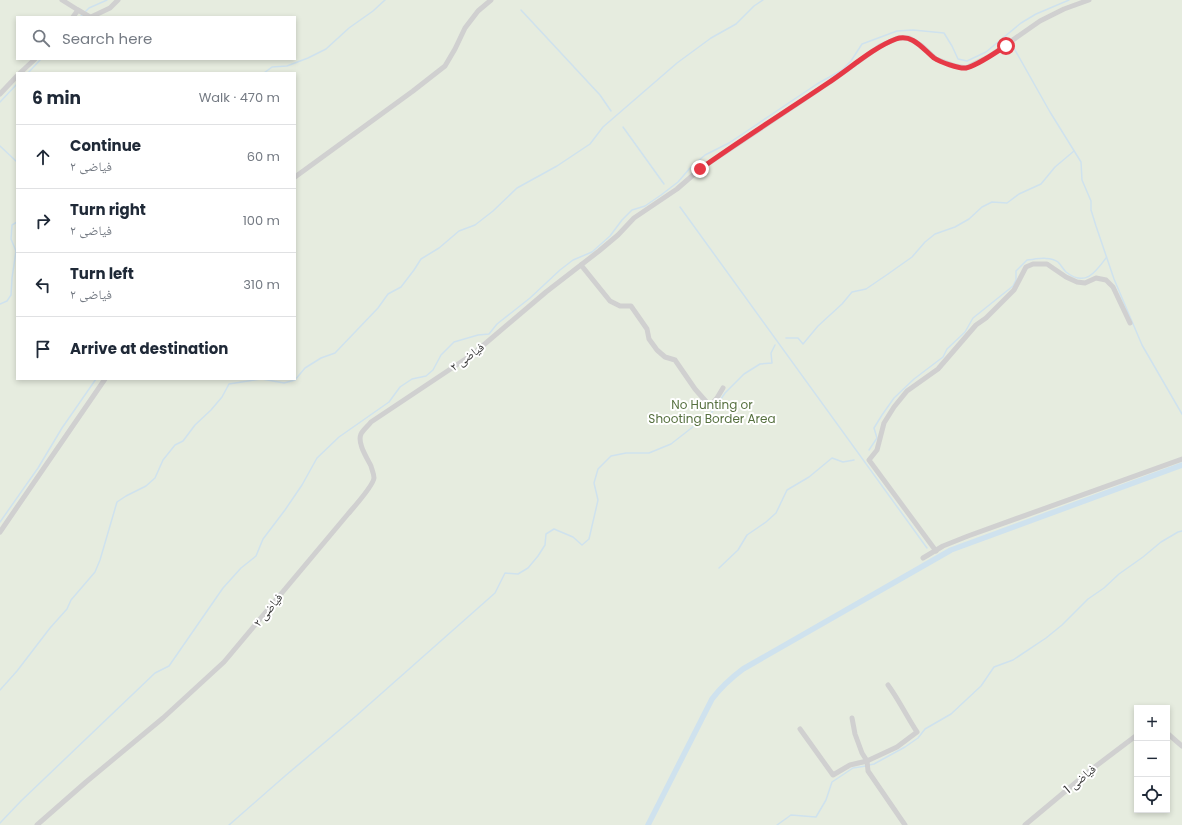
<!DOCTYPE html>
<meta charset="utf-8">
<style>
body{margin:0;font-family:Poppins,"Noto Naskh Arabic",sans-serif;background:#f6f6f7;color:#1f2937}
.controls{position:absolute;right:12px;bottom:12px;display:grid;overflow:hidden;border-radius:0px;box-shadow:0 2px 6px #0003}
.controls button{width:36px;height:36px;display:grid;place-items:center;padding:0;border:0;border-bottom:1px solid #e0e1e3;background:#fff;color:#1f2937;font:20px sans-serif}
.stop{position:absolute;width:12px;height:12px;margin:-9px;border:3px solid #e63946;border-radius:50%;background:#fff}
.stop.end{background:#e63946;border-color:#fff;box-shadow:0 1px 4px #0008}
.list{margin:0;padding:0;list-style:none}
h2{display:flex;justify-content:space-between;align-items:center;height:52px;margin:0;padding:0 16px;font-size:17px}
h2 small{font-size:13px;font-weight:400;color:#747a83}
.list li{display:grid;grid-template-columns:26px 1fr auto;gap:12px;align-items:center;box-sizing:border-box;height:64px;padding:0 16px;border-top:1px solid #e0e1e3}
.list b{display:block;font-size:15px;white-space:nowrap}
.list p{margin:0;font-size:13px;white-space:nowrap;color:#747a83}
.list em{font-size:13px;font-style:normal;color:#747a83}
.icon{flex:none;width:22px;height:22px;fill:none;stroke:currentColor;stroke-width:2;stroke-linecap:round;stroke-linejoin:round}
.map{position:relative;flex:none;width:1182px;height:825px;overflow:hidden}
.search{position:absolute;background:#fff;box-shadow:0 2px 6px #0003;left:16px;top:16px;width:280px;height:44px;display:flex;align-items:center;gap:10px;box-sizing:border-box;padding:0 14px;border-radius:0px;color:#747a83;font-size:15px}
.panel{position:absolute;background:#fff;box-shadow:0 2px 6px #0003;left:16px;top:72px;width:280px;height:308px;border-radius:0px}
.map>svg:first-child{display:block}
</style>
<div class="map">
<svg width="1182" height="825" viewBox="0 0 1182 825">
<rect width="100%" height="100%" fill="#fff"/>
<path fill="#e6ecdf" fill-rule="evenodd" d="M0,0H1182V825H0ZM17,17H295V59H17ZM17,73H295V379H17ZM1137,708H1167V810H1137Z"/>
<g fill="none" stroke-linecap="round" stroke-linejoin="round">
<g stroke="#cfe2ee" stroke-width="1.5">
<path d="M521,10L600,95L611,111"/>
<path d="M80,17L89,8L107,0"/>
<path d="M1011,43L1050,112L1081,162L1082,180L1091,201V210L1096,226L1114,279L1142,345L1182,414"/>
<path d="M28,73L41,59"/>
<path d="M264,73L272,67L287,66L308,58L326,49L349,28L373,11L385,0"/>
<path d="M0,102L17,84"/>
<path d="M623,127L664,184"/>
<path d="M0,146L17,162"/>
<path d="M680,207L927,548"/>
<path d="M0,304L7,301L11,295L12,278L16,251L11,239L12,225L17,222"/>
<path d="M786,338H798L803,344L818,326L842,304L852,292L866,289L888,274L912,257L925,242L935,234L955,227L969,219L982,207L992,202L1007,203L1019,194L1041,184L1055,167L1074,151"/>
<path d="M262,379L284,383L295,380L305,368L321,358L335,353L378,308L388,294L401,287L414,270L421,259L439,248L459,231L475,225L493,211L517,188L557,166L590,144L603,127L677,63L711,38L736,24L754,6L763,0"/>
<path d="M869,450L877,438L874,428L882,415L894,398L914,379L943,357L947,349L965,332L973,318L1013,286L1016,280V271L1027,260C1037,259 1050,256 1058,262C1061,265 1063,269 1066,272C1085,287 1095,273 1106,258"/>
<path d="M0,522L38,468L62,428L96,379"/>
<path d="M719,568L738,550L747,535L766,522L776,513L787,490L809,477L832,458L843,462L854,460"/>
<path d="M0,690L17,671L50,628L67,609L71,600L95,572L100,560L117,502L126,496L146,486L155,478L163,460L175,445L183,441L195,425L211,410L222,397L229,384L261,379"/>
<path d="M869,765L874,764L905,747L918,738L925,729L951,714L981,686L994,667L1013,660L1046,638L1062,625L1088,599L1104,588L1119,574L1143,557L1161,542L1178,532L1182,531"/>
<path d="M0,823L21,801L155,673L169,666L223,588L241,568L256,556L263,539L285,510L302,485L317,458L339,437L389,402L400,387L412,379L426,376L433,370L441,355L454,342L478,335L489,334L497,324L530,298L560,270L573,260L592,252L610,236L622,220L632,210L645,206L661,195L678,182L690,168L705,155L729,143L817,84L842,70L851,61L862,44L897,31L913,30L944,33L952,46L958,59L967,61L986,52L1021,23L1036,14L1069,0"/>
<path d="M229,825L285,776L356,716L495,593L505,573L518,574L528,568L538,556L545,545L546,534L554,529L573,537L582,545L589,539L598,500L594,483L598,469L611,456L626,453H649L671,444L694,426L712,412L725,393L744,374L760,364L772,363L771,353L775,345"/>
<path d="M777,825L791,815L816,817L826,800L832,782L853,768L866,766"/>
</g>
<path stroke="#cfe2ee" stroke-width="5.5" d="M648,825L712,699C721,687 731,678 743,669L951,550L1182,465"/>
<g stroke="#d0d0d0" stroke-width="5">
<path d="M62,0L78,10"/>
<path d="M73,17L78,10L90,17"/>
<path d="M91,17L110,8L118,0"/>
<path d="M20,73L35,59"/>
<path d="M0,94L17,76"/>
<path d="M295,177L413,91L445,66L455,49L465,28L478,11L491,0"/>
<path d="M581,265L610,301L620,306H631L647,329L649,339L657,350L665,357L675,360L695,389L710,406L717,398L723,388"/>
<path d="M0,532L105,379"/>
<path d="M936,551L869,460L877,450L884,423L894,407L907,391L938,369L976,325L986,318L1014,290L1026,267L1033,264H1047L1066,277L1077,282L1085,283L1096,278L1106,280L1113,287L1130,323"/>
<path d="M923,558L943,546L968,536L1182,459"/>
<path d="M852,718L855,734L862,753L867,761L868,771L905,825"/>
<path d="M800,729L833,775L850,765L867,761L897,747L917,732C907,717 899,700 888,685"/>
<path d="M1167,733L1182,746"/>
<path d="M37,825L86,782L163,718L224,662L348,514C354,507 373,486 374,478C374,474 372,470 371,466C367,458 357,443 361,434C363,430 368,426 371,422L473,354L546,292L599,251L618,235L634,218L677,189L700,169L830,82L880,46L898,38H909L922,46L936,59L955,66L966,68L990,56L1040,21L1064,9L1089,0"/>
<path d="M1025,825L1092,769L1137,735"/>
</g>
</g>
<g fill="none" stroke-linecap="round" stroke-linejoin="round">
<path stroke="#e63946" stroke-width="5" d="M700,169C742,139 785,112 828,83C848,70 874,47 896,39C912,33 923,49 934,58C940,62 959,69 966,68C977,66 996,52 1006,46"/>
</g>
<g text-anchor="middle" stroke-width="4" stroke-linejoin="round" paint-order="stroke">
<g font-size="12" fill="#333" stroke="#fff">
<text transform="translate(467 357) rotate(-36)" y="4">فیاضی ۲</text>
<text transform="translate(268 610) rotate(-51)" y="4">فیاضی ۲</text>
<text transform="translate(1080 779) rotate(-40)" y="4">فیاضی 1</text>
</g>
<g font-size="12" fill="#56703f" stroke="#fff">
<text x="712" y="409">No Hunting or<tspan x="712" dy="14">Shooting Border Area</tspan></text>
</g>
</g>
</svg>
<div class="controls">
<button>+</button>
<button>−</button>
<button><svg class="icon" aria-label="locate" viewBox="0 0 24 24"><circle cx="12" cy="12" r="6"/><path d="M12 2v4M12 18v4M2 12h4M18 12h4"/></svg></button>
</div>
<div class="stop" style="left:1006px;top:46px"></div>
<div class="stop end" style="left:700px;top:169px"></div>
<div class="search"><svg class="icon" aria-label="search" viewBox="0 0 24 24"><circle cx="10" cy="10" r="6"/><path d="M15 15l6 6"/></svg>Search here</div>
<section class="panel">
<h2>6 min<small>Walk · 470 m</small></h2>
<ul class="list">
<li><svg class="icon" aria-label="ahead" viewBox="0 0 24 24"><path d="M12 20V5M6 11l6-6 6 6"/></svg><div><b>Continue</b><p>فیاضی ۲</p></div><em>60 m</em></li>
<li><svg class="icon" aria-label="right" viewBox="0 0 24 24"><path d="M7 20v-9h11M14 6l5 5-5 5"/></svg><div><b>Turn right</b><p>فیاضی ۲</p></div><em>100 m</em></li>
<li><svg class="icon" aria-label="left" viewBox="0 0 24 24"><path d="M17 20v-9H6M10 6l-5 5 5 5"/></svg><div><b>Turn left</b><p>فیاضی ۲</p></div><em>310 m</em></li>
<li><svg class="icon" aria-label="arrive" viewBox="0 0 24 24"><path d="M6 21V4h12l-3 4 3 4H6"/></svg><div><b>Arrive at destination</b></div></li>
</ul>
</section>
</div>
